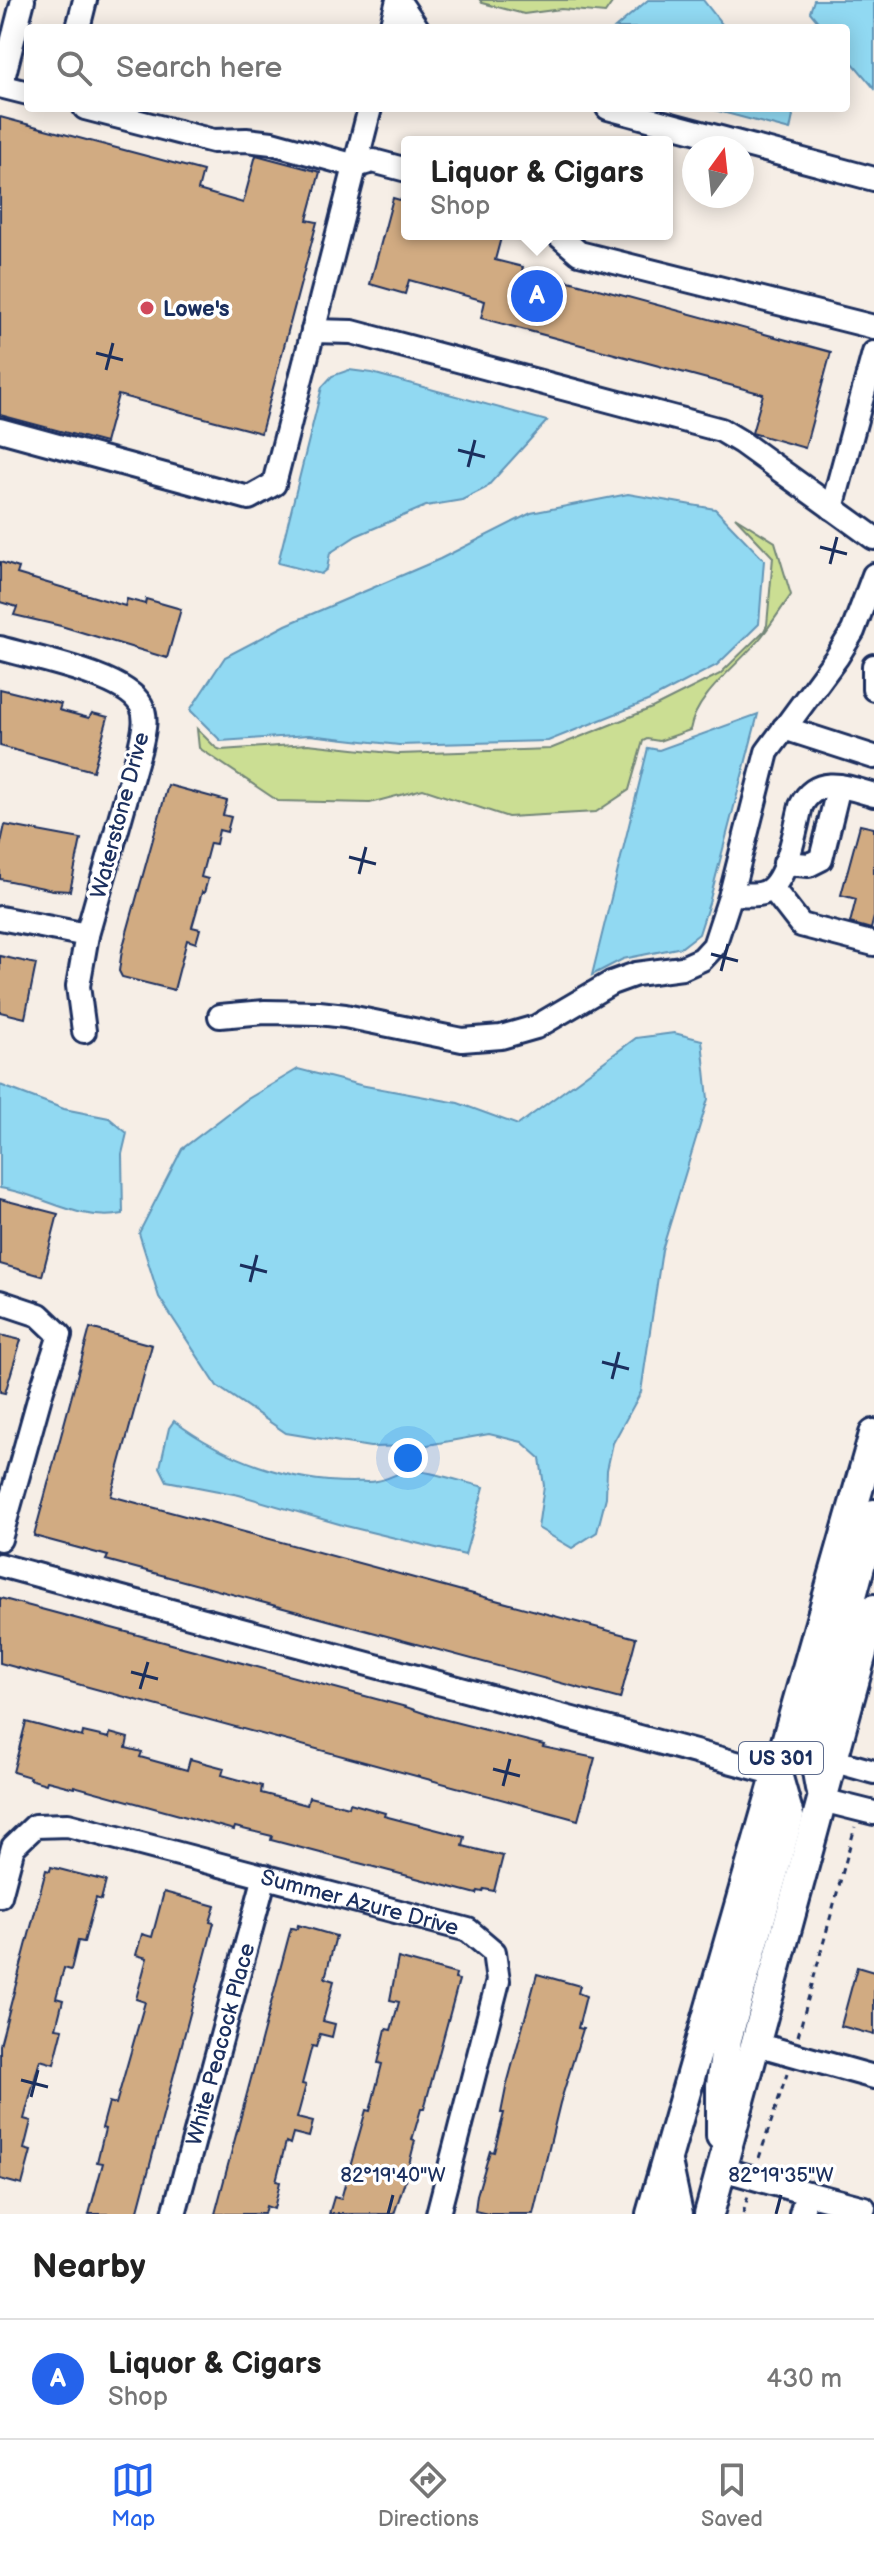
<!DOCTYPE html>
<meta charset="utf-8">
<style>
body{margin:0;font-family:"Balsamiq Sans",sans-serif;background:#f2f2f2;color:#222}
.compass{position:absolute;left:682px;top:136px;width:72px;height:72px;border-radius:50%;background:#fff;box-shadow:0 4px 20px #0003;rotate:15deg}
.you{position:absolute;left:408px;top:1458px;width:28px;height:28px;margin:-20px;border:6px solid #fff;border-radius:50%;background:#1a73e8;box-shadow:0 0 0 12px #1a73e833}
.badge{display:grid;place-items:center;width:52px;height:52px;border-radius:50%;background:#2563eb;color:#fff;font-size:26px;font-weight:700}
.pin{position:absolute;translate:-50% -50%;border:4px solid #fff;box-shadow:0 2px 8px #0006}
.popup{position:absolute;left:401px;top:136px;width:272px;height:104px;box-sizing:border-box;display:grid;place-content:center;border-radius:8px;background:#fff;filter:drop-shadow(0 2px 6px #0005);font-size:26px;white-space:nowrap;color:#767676}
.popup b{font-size:30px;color:#222}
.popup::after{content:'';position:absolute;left:50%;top:100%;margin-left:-16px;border:16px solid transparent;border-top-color:#fff}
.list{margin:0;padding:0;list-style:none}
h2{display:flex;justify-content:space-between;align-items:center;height:104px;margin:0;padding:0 32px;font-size:34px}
h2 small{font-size:26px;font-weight:400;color:#767676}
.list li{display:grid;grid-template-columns:52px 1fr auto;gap:24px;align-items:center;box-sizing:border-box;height:120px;padding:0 32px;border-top:2px solid #e0e0e0}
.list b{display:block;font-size:30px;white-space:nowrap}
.list p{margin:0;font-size:26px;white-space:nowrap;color:#767676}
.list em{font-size:26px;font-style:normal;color:#767676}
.icon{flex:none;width:44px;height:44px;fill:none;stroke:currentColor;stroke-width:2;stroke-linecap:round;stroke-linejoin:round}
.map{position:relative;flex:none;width:874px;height:2214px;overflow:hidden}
.search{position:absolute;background:#fff;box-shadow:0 4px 20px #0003;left:24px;right:24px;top:24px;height:88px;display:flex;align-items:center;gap:20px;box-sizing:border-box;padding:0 28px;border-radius:8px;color:#767676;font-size:30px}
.sheet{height:224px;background:#fff}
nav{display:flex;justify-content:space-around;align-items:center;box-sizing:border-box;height:112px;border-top:2px solid #e0e0e0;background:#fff;font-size:22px;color:#767676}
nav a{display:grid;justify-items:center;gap:4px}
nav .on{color:#2563eb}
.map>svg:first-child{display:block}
</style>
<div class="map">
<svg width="874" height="2214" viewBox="0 0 874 2214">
<rect width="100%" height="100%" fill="#f6eee6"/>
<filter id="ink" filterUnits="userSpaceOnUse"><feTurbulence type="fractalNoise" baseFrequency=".0125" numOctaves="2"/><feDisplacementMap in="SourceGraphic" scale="16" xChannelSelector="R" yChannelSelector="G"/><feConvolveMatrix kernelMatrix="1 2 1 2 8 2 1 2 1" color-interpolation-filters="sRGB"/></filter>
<g filter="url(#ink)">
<g fill="#cbde93" stroke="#738678" stroke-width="2">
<path d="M480,0H614L605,13L561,9L524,14L482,3Z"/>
<path d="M735,517L775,542L791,595C781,609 772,623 762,636C739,665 696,694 690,730L659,741L647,739L643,741L629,790L596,812L508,817L423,789L370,803L278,801L199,748L197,729L216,748L221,750L308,744L399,754L550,749L652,708L720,674L764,631L767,625L773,557Z"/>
</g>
<g fill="#91d9f2" stroke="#6295b7" stroke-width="2">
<path d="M648,0H703L725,28H615Z"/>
<path d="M814,0H874V88L846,55V28H823L810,12Z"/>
<path d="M707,108H787L793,116L790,130Z"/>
<path d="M349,370L372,373L547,421L486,488L462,500L426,506L356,536L330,553L327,569L321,574L278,563L322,387L332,376Z"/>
<path d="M628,494L715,509L764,560L759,624L717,665L650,700L548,741L399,745L309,735L221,741L190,710L225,657L286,625L440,559L531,513Z"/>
<path d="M758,714L709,903L699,934L682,947L623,959L592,975L648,748L659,750Z"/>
<path d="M674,1033L702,1040L708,1099L662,1250L641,1392L613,1443L607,1470L606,1497L597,1532L572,1548L538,1528L544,1486L540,1458L522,1442L489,1434L422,1446L370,1447L286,1433L217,1386L159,1297L139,1233L182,1149L246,1100L298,1069L360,1085L458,1103L518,1125L636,1038Z"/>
<path d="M0,1085L64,1109L109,1118L127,1133L122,1154L123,1214C79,1223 42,1194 0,1188Z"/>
<path d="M174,1421C225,1459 288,1482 352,1482C360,1481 369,1483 377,1481C391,1479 403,1468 418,1471C440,1474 463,1482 484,1487L465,1555L346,1526L239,1495L167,1481L160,1467L169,1428Z"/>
</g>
<g fill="#d1ab82" stroke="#1b2f5e" stroke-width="2">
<path d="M0,117L203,171L198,190L243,203L256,155L320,172L307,220L317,222L261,433L118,395L105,443L0,415Z"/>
<path d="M393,198L407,202V234H502L495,260L523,267L521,274L563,286L565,280L831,352L805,448L752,433L763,394L481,318L485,301L409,280L405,294L370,284Z"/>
<path d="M0,562L19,568L17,574L125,606L127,599L145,604L146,599L181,609L167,658L61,626L14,615L17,607L0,602Z"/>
<path d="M0,689L61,704L59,710L89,718L92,713L108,717L93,771L0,746Z"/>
<path d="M168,785L227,801L223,815L231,817L227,832L219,830L216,844L210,843L201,877L208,879L204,893L202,892L192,927L200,929L196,943L187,940L174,990L122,977L119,971L122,950Z"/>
<path d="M5,825L81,839L70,891L53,890L0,879V847Z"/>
<path d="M860,825L874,828V917L871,929L850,923L856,899L841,895Z"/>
<path d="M0,956L36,964L25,1018L0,1012Z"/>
<path d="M0,1199L58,1214L42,1276L0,1264Z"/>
<path d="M90,1328L152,1345L111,1496L636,1638L620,1699L106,1560L108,1556L34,1536Z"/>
<path d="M0,1335L21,1340L5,1393L0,1392Z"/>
<path d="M0,1598L406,1707L435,1717L544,1745L543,1747L595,1758L578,1820L0,1663Z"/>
<path d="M26,1722L82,1737L83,1732L109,1738L110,1733L128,1738L126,1748L142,1752L140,1757L187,1770L190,1759L224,1768L222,1775L262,1786L261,1793L307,1805L309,1797L349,1807L350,1803L385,1813L384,1816L465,1837L463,1846L503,1856L494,1891L484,1889L483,1892L478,1891L477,1894L271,1840L272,1836L243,1829L235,1827L234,1830L74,1786V1788L47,1781L46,1784L29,1779L30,1777L13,1772Z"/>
<path d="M51,1867L106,1881L101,1900L96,1898L84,1942L78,1941L71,1970L64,1968L56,1998L63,2000L56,2028L63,2029L54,2064L40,2060L24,2119L31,2121L24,2149L31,2151L22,2185L0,2179V2045L46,1870L50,1871Z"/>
<path d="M164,1892L215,1906L210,1922L214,1923L137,2214H89L103,2163L97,2162L105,2129L102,2128L109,2102L116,2104L145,2002L136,1999L147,1958L136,1955L142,1934L152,1937Z"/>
<path d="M298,1925L336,1936L325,1978L334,1981L323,2021L335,2024L332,2037L320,2034L316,2047L312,2046L302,2084L306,2085L297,2118L313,2122L309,2137L293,2133L290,2144L286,2142L276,2181L280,2182L274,2209L266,2206L264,2214H215L291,1928L297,1929Z"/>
<path d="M398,1958L456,1974L455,1979L459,1980L424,2109H421L412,2140L415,2141L404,2184L394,2214H329L334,2197L341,2199L366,2110L370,2111L382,2064L378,2063L386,2029L391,2030L399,2002L390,2000Z"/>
<path d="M857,1967L874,1972V2035L841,2026Z"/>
<path d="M537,1974L580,1986L578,1993L586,1996L578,2028L583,2029L560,2103L533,2214H488L475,2211L477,2195L490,2151L494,2152L504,2113H501L506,2088Z"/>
</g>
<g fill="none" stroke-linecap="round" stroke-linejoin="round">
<g stroke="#1b2f5e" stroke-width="28">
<g id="minor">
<path d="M398,0L417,28"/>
<path d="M78,28L85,0"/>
<path d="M391,28L398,0"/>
<path d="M0,86L28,93"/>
<path d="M1,86L23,0"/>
<path d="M85,108L213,141L246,140L272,143L356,166L373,161L407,170"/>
<path d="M608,108L874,179"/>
<path d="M557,234L579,253L874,327"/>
<path d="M313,331L352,332L721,430L741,442L874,538"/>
<path d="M0,430L249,498L274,484L370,108"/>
<path d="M832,508L874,353"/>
<path d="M0,648C33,658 125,675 141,705C148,718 143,734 140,748L87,935L78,986L84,1031"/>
<path d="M874,666V689"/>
<path d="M784,728L874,757"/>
<path d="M785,863L809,865L821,859L839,786"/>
<path d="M773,889L801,925L874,944"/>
<path d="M731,894C741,894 754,896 763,893C787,886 795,829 801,806C817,774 847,787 874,795"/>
<path d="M0,918L87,935"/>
<path d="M220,1016L265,1012L319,1013L345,1016L462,1040L501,1037L536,1027L611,983L636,974L682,968L702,959L714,946L731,894L767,752L837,657L853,631L874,575"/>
<path d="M0,1302L39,1315L60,1335L42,1389L0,1539"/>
<path d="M0,1565L777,1774"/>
<path d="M831,1760L874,1772"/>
<path d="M822,1800L874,1813"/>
<path id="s1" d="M0,1896L13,1847L35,1826L68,1825L468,1930L494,1952L498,1981L438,2214"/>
<path d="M756,2044L874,2077"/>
<path d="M722,2169L807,2193L801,2214"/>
<path d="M807,2193L864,2208"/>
<path id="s2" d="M174,2214L265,1876"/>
</g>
</g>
<g stroke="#1b2f5e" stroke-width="34">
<g id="major">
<path d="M820,1788L812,1744L874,1514"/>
<path d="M721,2136V2085L727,2039L789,1816L777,1774"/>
<path d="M667,2162L678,2214"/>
<path d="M651,2214L874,1434"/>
<path d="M709,2214L874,1609"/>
</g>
</g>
<g stroke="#1b2f5e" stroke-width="3" stroke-dasharray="6 6" stroke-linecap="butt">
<path d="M798,2036L855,1827"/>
<path d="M759,2158L787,2074"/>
<path d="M743,2214L748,2196"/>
</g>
<use href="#minor" stroke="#fff" stroke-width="22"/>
<use href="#major" stroke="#fff" stroke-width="28"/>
</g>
</g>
<path fill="none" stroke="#1b2f5e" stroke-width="3" d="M96,353L123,360M106,370L113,343M458,450L485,457M468,467L475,440M820,547L847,554M830,564L837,537M349,857L376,864M359,874L366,847M711,954L738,961M721,971L728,944M240,1265L267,1272M250,1282L257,1255M602,1362L629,1369M612,1379L619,1352M131,1672L158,1679M140,1689L148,1662M493,1769L520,1776M503,1786L510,1759M21,2080L48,2087M31,2097L38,2070M388,2214L393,2195M776,2214L781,2195"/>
<circle fill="#d1495b" stroke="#fff" stroke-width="3" cx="147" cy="308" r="8"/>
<g text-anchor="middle" stroke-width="7" stroke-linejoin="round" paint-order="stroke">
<rect fill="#fff" stroke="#5f6d8e" stroke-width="2" x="739" y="1742" width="84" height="32" rx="6"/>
<g font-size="20" font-weight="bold" fill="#1b2f5e">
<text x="781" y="1765">US 301</text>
</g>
<g font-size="22" font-weight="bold" fill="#1b2f5e" stroke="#fff" text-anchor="start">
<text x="163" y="316">Lowe's</text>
</g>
<g font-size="22" fill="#1b2f5e" stroke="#fff">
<text transform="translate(119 815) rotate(-75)" y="8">Waterstone Drive</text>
<text dy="8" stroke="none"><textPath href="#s1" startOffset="416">Summer Azure Drive</textPath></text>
<text dy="8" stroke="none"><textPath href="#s2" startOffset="176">White Peacock Place</textPath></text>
</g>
</g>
<g font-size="20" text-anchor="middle" fill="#1b2f5e" stroke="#fff" stroke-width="7" stroke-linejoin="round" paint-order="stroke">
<text x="393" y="2182">82°19'40"W</text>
<text x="781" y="2182">82°19'35"W</text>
</g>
</svg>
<svg class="compass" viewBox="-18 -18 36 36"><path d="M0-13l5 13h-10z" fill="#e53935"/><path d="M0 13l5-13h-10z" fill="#767676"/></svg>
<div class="you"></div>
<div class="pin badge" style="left:537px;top:296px">A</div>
<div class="popup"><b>Liquor &amp; Cigars</b>Shop</div>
<div class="search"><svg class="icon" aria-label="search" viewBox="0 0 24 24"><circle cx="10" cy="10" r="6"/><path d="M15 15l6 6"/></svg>Search here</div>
</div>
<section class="sheet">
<h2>Nearby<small></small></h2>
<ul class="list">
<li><span class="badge">A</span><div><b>Liquor &amp; Cigars</b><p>Shop</p></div><em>430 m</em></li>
</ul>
</section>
<nav>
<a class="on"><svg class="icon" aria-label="map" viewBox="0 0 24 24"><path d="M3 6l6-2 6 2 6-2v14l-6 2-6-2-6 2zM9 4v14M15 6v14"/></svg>Map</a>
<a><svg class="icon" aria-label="directions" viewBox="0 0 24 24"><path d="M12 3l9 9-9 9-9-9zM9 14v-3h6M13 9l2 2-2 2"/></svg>Directions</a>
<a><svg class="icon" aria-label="saved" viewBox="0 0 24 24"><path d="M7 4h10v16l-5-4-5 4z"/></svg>Saved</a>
</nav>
